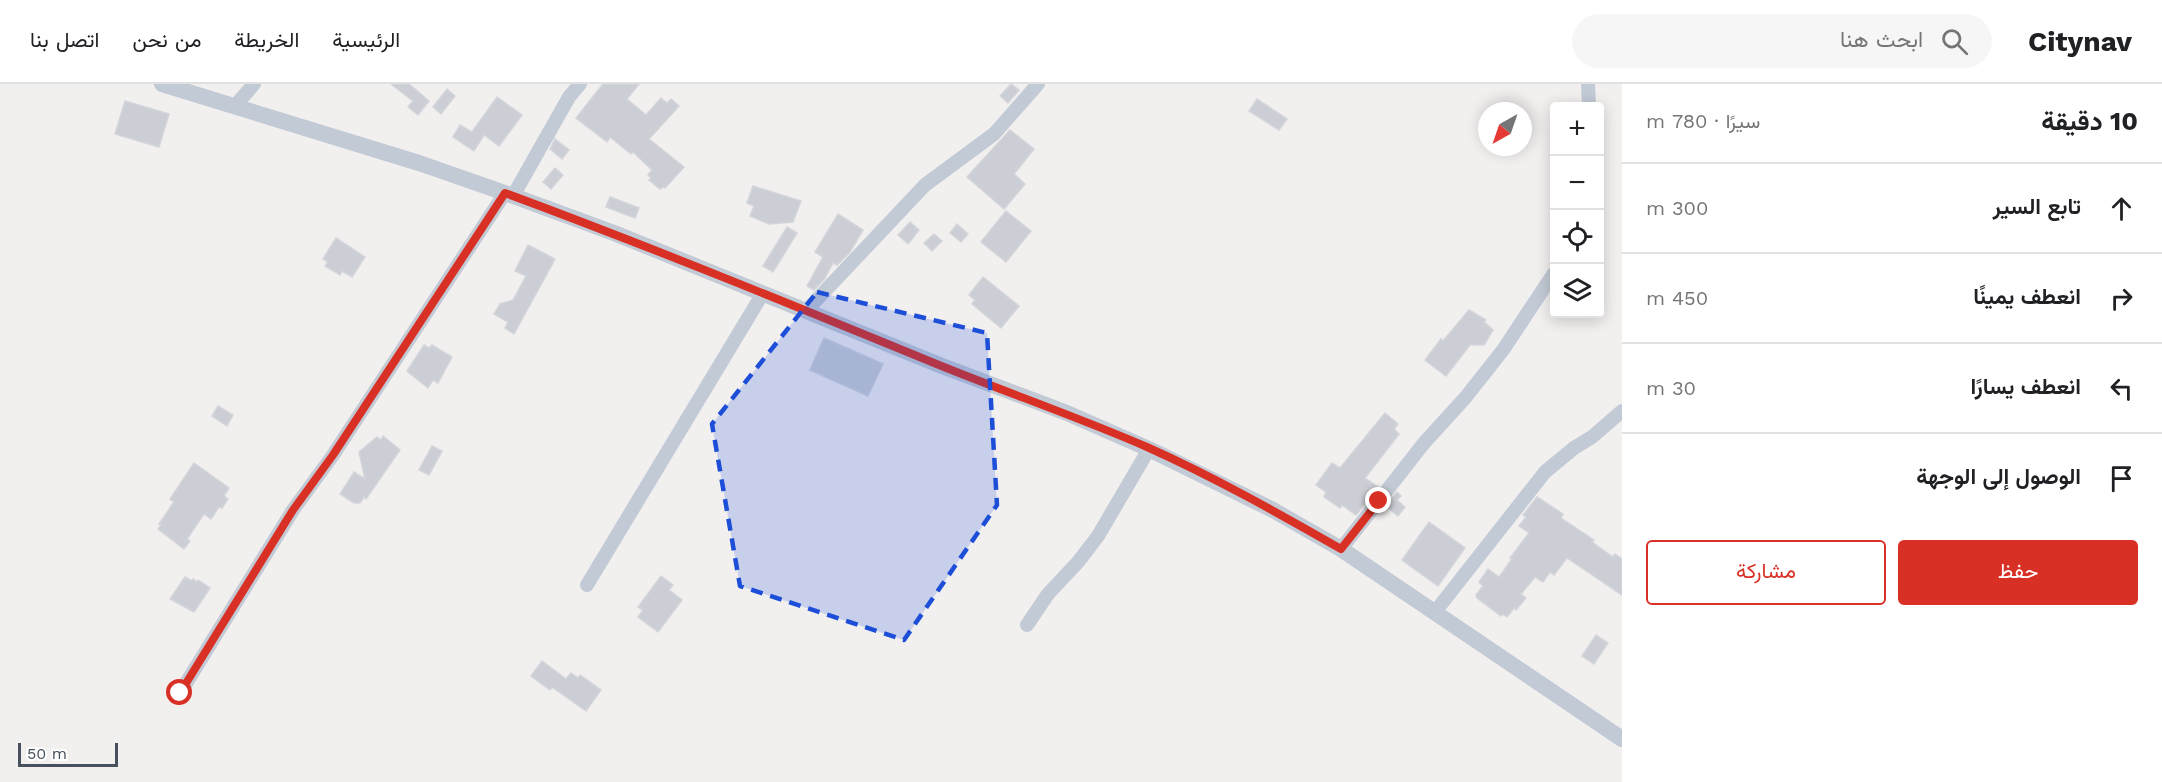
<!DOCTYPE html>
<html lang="ar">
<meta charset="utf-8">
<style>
body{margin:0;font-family:"Work Sans",Vazirmatn,sans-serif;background:#f6f6f6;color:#202124;direction:rtl}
.controls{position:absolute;right:18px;top:18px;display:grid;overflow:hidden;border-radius:6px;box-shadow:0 3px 15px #0003}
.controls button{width:54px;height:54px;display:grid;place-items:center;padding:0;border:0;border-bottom:2px solid #e0e0e0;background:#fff;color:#202124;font:30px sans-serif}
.compass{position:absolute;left:1478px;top:18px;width:54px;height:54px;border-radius:50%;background:#fff;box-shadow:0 3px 15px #0003;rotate:220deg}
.scale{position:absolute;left:18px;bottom:15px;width:100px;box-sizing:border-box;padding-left:6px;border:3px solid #46515d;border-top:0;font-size:16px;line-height:21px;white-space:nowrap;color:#46515d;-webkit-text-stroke:4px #fff;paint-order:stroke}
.stop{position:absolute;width:18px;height:18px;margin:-14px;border:4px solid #d93025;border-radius:50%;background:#fff}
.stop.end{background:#d93025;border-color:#fff;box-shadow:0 2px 6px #0008}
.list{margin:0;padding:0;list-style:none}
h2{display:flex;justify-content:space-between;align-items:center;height:78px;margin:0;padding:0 24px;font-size:26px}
h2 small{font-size:20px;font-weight:400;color:#757577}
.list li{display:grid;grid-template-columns:39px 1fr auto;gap:18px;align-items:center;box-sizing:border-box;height:90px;padding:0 24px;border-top:2px solid #e0e0e0}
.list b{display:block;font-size:22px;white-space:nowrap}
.list em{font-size:20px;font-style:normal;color:#757577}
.actions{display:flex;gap:12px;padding:18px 24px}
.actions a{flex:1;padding:14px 0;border:2px solid #d93025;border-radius:6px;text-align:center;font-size:21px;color:#d93025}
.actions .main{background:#d93025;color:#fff}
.icon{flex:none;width:33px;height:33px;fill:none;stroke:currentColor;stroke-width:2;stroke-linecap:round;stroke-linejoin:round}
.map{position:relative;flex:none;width:1622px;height:698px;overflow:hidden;direction:ltr}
header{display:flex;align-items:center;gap:36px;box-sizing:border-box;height:84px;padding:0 30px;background:#fff;border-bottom:2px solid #e0e0e0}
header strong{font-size:28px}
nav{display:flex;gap:33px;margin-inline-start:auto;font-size:21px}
.search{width:420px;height:54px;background:#f6f6f6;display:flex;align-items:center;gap:15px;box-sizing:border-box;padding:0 21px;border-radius:33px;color:#757577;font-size:22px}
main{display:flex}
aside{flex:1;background:#fff}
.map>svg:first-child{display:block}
</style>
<header>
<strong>Citynav</strong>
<div class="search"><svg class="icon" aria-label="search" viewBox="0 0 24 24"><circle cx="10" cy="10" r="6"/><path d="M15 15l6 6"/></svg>ابحث هنا</div>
<nav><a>الرئيسية</a><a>الخريطة</a><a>من نحن</a><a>اتصل بنا</a></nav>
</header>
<main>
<aside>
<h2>10 دقيقة<small>سيرًا · 780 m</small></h2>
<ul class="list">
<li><svg class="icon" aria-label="ahead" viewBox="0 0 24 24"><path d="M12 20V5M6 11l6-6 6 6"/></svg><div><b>تابع السير</b></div><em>300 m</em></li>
<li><svg class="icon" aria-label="right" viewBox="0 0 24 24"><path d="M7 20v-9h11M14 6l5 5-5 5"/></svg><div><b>انعطف يمينًا</b></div><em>450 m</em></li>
<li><svg class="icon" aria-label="left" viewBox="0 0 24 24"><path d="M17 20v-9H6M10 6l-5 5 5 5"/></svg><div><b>انعطف يسارًا</b></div><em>30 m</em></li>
<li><svg class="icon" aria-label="arrive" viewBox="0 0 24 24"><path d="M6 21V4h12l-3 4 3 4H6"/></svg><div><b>الوصول إلى الوجهة</b></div></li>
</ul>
<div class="actions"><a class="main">حفظ</a><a>مشاركة</a></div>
</aside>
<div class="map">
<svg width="1622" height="698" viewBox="0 0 1622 698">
<rect width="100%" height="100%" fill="#f2efef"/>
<g fill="#cbced4" stroke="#d3d5db" stroke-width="1.5">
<path d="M391,0H409L429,17L418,31L408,23L413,17Z"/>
<path d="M603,0H639L627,15L646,31L661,14L667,19L671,15L679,22L649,55L684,83L665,104L663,103L660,105L649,96L651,94L648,91L652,86L633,68L631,70L610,53L607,58L576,34Z"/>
<path d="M1011,0L1019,6L1008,19L1000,12Z"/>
<path d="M447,5L455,12L441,30L433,23Z"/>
<path d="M497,13L522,31L499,62L484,51L474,67L453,53L460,41L472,48Z"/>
<path d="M1257,15L1287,35L1279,46L1249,27Z"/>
<path d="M125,17L169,30L159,63L115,50Z"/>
<path d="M1010,46L1034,65L1014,90L1025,100L1004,125L967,93Z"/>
<path d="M555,55L569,66L562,75L550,65Z"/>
<path d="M555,84L563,91L551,105L543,98Z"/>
<path d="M753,102L801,117L793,138L769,140L750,132L754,122L747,119Z"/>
<path d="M610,113L639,124L635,134L606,123Z"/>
<path d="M1006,127L1031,147L1006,178L981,158Z"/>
<path d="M838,130L863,146L850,168L837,181L833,179L825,194L814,206L807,202L823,173L815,168Z"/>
<path d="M910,138L919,146L908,160L898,151Z"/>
<path d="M957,140L968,150L961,158L950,149Z"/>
<path d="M787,143L797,149L773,188L763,182Z"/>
<path d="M934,150L942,157L932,167L924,159Z"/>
<path d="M336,154L365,173L352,193L342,187L340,191L325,182L328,178L323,175Z"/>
<path d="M528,161L555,175L514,250L505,244L508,238L494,230L500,220L513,216L526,192L515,187Z"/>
<path d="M983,193L1019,222L1001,244L972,220L975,216L969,211Z"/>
<path d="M1469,226L1486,236L1484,238L1493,246L1484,261H1470L1446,292L1425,276L1441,255L1443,257Z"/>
<path d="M824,254L883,280L868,312L810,286Z"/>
<path d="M424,261L429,264L432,261L452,273L438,299L433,296L428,304L407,287Z"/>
<path d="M218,322L233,331L227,342L212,332Z"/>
<path d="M1385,329L1398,340L1394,345L1399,350L1365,394L1378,403L1356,431L1342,421L1340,424L1324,413L1326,408L1316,401L1332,379L1340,384Z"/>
<path d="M383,352L400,366L366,415L364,413L360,419H354L340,410L354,388L365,395L359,368L377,353L381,356Z"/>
<path d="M432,362L442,367L429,391L419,386Z"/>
<path d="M194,379L229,404L224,412L228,415L222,424L219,423L211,435L204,430L187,455L190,457L184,465L158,445L161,441L159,440L174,418L170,415Z"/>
<path d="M1397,408L1401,412L1397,416L1405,423L1398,432L1386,422Z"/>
<path d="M1537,413L1563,430L1561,434L1594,456L1592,458L1613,473L1615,470L1622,475V511L1567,474L1554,491L1550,488L1543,498L1535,493L1521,510L1526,514L1516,526L1514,524L1507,533L1503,530L1501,532L1477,514L1476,511L1483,502L1479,498L1488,485L1499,493L1512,475L1510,474L1529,449L1519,442L1526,433L1523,431Z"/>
<path d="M1429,438L1465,464L1438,502L1402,476Z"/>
<path d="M661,492L673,501L669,506L682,516L658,548L638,533L643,526L638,523Z"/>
<path d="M185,493L192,497L193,495L197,498L198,496L210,504L194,528L170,515Z"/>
<path d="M1596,551L1608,559L1594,580L1582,572Z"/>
<path d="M542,577L566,595L571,589L578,594L580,591L601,606L586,627L552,603L550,606L531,592Z"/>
</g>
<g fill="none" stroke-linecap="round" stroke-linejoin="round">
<g stroke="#c2cad5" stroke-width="14">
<path d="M1588,0L1589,22"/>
<path d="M235,22L254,0"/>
<path d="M513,112L569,13L580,0"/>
<path d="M807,226L925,101L994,50L1038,0"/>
<path d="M1341,465L1424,359L1465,314L1503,266L1554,189"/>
<path d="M587,501L763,209"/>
<path d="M1435,528L1545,388L1574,364L1592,353L1622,327"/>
<path d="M1027,541L1048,510L1078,478L1098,452L1149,365"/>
<path d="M180,609L293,426L333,371L505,109"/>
</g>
<path stroke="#c2cad5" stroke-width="16" d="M162,0L419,79L505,109L614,149L942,282L1067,329L1149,365L1273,426L1341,465L1622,655"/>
</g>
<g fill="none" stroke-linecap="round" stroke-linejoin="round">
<path stroke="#d93025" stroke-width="8" d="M180,609L293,426L333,371L505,109C651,163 795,222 939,281C1008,309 1078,333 1147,363C1214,393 1278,429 1341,465L1379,417"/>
</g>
<path fill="#1d4ed8" fill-opacity="0.2" stroke="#1d4ed8" stroke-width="4.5" stroke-dasharray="12 8" stroke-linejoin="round" d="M817,208L987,249L997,421L904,556L740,502L712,340Z"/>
</svg>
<div class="controls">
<button>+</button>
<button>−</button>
<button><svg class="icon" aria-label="locate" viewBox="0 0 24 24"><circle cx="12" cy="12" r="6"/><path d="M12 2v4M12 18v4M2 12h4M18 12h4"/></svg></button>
<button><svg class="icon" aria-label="layers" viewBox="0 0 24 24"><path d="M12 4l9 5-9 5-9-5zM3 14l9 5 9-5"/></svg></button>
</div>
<svg class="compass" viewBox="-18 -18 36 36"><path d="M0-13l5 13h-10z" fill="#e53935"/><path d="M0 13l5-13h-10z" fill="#757577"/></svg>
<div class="scale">50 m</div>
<div class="stop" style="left:180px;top:609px"></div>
<div class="stop end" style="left:1379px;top:417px"></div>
</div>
</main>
